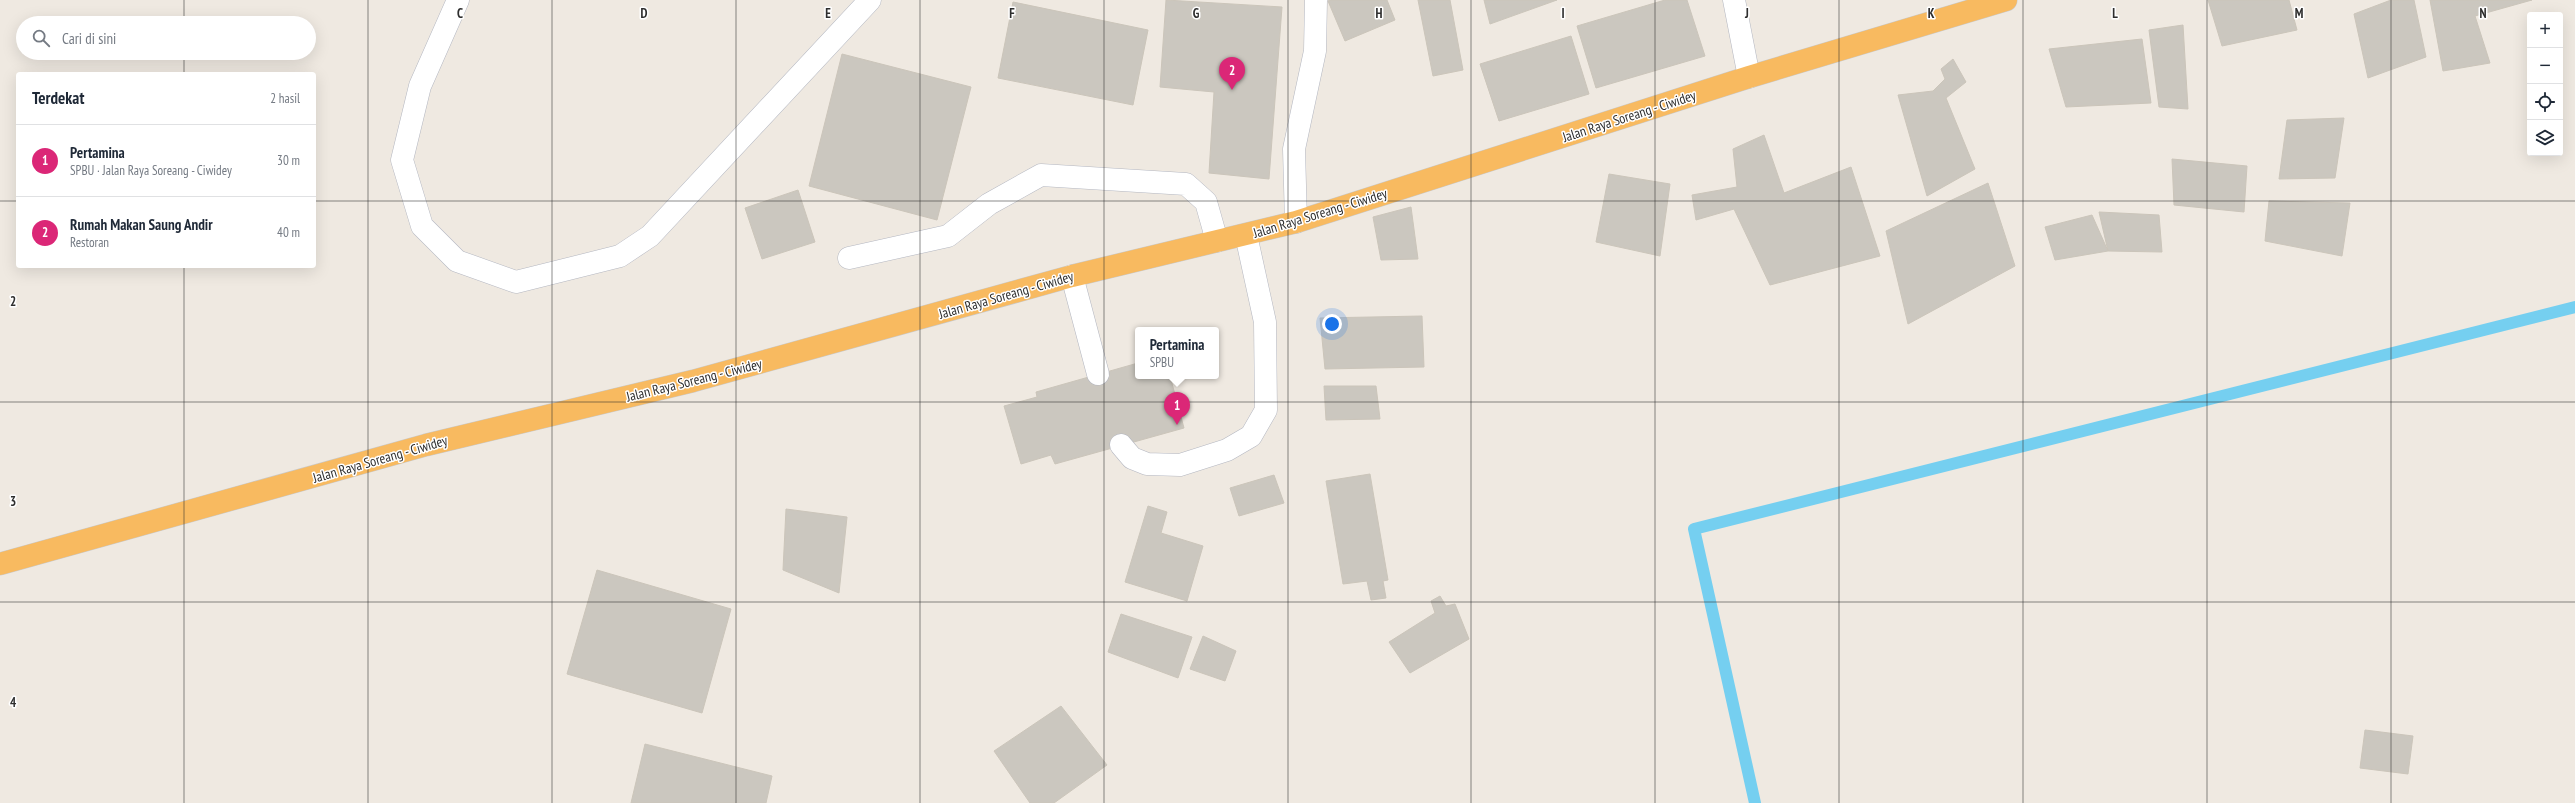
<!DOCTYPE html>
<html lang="id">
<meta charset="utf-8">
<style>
body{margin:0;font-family:"PT Sans Narrow",sans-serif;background:#f2f2f3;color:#1f2937}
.controls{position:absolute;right:12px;top:12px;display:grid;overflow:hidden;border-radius:4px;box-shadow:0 4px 16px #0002}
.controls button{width:36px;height:36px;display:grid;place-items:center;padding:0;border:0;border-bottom:1px solid #e0e1e3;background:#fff;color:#1f2937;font:20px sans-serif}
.you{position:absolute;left:1332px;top:324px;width:14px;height:14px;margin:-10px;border:3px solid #fff;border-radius:50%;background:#1a73e8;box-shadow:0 0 0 6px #1a73e833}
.badge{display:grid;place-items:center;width:26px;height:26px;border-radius:50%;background:#db2777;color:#fff;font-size:13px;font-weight:700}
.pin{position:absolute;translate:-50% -33px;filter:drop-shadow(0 1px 2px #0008)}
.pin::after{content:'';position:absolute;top:21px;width:14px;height:12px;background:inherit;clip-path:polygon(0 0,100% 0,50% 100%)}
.popup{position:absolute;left:1135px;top:327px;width:84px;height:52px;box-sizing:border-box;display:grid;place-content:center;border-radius:4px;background:#fff;filter:drop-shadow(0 1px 3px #0005);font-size:13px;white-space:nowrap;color:#747a83}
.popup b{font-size:15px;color:#1f2937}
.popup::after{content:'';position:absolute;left:50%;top:100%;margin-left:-8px;border:8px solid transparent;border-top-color:#fff}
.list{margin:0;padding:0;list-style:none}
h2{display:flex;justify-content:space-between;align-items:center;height:52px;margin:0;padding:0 16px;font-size:17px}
h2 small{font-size:13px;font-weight:400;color:#747a83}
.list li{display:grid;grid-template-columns:26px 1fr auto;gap:12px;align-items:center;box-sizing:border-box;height:72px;padding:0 16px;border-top:1px solid #e0e1e3}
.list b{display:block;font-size:15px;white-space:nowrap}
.list p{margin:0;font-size:13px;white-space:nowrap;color:#747a83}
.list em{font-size:13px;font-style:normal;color:#747a83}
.icon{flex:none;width:22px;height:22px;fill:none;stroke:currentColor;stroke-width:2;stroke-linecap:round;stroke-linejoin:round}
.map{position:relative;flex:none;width:2575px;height:803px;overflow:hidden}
.search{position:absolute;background:#fff;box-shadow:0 4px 16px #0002;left:16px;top:16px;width:300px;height:44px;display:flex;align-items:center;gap:10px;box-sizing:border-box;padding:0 14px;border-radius:22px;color:#747a83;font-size:15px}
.panel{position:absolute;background:#fff;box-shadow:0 4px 16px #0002;left:16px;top:72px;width:300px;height:196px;border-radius:4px}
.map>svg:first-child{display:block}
</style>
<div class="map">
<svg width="2575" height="803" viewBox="0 0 2575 803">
<rect width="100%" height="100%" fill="#efe9e1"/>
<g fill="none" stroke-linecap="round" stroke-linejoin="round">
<path stroke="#75cff0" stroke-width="12" d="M1755,803L1694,529L2575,307"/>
</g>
<g fill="#cbc7bf" stroke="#cbc5ba">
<path d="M1166,0L1282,7L1269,179L1209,173L1214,92L1160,87Z"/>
<path d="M1330,0H1387L1395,20L1345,41L1328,1Z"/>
<path d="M1418,0H1450L1463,70L1433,76Z"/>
<path d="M1484,0H1557L1490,24Z"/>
<path d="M1665,0H1687L1705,56L1596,88L1577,26Z"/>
<path d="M2208,0H2289L2297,30L2222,46Z"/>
<path d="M2391,0H2414L2426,57L2368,78L2354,14Z"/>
<path d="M2430,0H2532L2475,16L2490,63L2443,71Z"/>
<path d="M1013,2L1148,30L1133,105L998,78Z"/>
<path d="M2183,25L2188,109L2159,107L2149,30Z"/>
<path d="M1571,36L1589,94L1499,121L1480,64Z"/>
<path d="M2142,39L2151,103L2066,107L2049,49Z"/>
<path d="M842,54L971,87L937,220L809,186Z"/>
<path d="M1953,59L1966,82L1946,98L1975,169L1927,196L1898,95L1933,91L1945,79L1941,69Z"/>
<path d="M2344,118L2335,178L2279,179L2287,120Z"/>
<path d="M1764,135L1784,193L1851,167L1880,256L1770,285L1734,209L1696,220L1692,195L1737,187L1733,149Z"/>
<path d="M2172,159L2247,166L2244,212L2174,205Z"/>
<path d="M1609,174L1670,184L1660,256L1596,242Z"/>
<path d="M1988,183L2015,266L1908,324L1886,231Z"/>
<path d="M798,190L815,242L762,259L745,208Z"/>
<path d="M2269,201L2350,203L2342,256L2265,241Z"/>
<path d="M1411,207L1418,259L1381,260L1373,217Z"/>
<path d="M2099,212L2159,215L2162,252L2108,251Z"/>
<path d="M2092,215L2108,251L2055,260L2045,227Z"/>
<path d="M1422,316L1424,367L1325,369L1320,318Z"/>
<path d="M1138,363V376H1170L1184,428L1055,464L1051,455L1021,464L1004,406L1037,397L1036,392Z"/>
<path d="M1324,386H1376L1380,419L1326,420Z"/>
<path d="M1370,474L1388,580L1383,581L1386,598L1371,600L1367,581L1343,584L1326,481Z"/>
<path d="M1274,475L1284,503L1239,516L1230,488Z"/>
<path d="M1148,506L1167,512L1161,533L1203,546L1187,601L1125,582Z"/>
<path d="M786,509L847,517L839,593L783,570Z"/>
<path d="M597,570L731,609L702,713L567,674Z"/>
<path d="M1440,596L1446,606L1455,604L1469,639L1410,673L1389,642L1435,613L1431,601Z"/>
<path d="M1121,614L1192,637L1178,678L1108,652Z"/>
<path d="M1203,636L1236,651L1225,681L1190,669Z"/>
<path d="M1061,706L1107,765L1054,803H1030L994,751Z"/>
<path d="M2365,730L2413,736L2408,774L2360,768Z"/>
<path d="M645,744L772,776L766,803H631Z"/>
</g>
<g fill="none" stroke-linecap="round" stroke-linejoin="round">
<g stroke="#b4b7c1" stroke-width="23">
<g id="service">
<path d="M458,0L420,86L402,160L422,226L457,261L516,282L620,256L650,236L870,0"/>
<path d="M1296,222L1294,149L1315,51L1316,0"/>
<path d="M849,258L948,236L989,204L1041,175L1186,184L1206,202L1217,241"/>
<path d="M1072,276L1098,374"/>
<path d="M1121,445L1132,458L1147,464L1180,465L1227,450L1251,436L1266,410L1265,322L1246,235"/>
</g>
</g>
<g stroke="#b4b7c1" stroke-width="23">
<path id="minor" d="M1734,0L1749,77"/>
</g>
<g stroke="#c9c9c9" stroke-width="23">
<path id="trunk" d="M0,564L426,445L693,381L1072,276L1296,222L1749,77L2006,0"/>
</g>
<use href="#service" stroke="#fff" stroke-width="22"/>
<use href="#minor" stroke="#fff" stroke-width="22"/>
<use href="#trunk" stroke="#f8ba60" stroke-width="22"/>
</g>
<path fill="none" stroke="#2e2e2e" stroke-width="1" stroke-opacity="0.55" d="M184,0V23M368,0V803M552,0V803M736,0V803M920,0V803M1104,0V803M1288,0V803M1471,0V803M1655,0V803M1839,0V803M2023,0V803M2207,0V803M2391,0V803M184,53V74M0,201H18M314,201H2575M184,266V803M0,402H2575M0,602H2575"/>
<g text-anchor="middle" stroke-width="3" stroke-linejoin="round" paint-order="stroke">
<g font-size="14" fill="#2e2e2e" stroke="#fff">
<text transform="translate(1629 116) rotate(-18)" y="5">Jalan Raya Soreang - Ciwidey</text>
<text transform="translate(1320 213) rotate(-17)" y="5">Jalan Raya Soreang - Ciwidey</text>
<text transform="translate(1006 295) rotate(-16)" y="5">Jalan Raya Soreang - Ciwidey</text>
<text transform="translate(694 380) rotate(-14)" y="5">Jalan Raya Soreang - Ciwidey</text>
<text transform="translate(380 459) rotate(-16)" y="5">Jalan Raya Soreang - Ciwidey</text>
</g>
</g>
<g font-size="13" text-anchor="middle" font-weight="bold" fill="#2e2e2e" stroke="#fff" stroke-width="3" stroke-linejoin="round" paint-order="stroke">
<text x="460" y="18">C</text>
<text x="644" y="18">D</text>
<text x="828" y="18">E</text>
<text x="1012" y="18">F</text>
<text x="1196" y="18">G</text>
<text x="1379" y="18">H</text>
<text x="1563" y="18">I</text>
<text x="1747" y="18">J</text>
<text x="1931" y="18">K</text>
<text x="2115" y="18">L</text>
<text x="2299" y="18">M</text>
<text x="2483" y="18">N</text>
<text x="13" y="306">2</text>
<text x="13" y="506">3</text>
<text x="13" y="707">4</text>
</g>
</svg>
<div class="controls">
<button>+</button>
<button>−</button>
<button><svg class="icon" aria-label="locate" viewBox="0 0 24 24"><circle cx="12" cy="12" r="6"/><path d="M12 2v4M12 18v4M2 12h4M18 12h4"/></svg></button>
<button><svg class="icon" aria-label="layers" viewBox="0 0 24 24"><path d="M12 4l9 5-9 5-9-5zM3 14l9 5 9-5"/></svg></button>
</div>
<div class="you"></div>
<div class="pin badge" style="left:1177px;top:425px">1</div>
<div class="popup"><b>Pertamina</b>SPBU</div>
<div class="pin badge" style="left:1232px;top:90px">2</div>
<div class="search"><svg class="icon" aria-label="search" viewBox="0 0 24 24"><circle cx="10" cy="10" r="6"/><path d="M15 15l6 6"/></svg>Cari di sini</div>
<section class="panel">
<h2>Terdekat<small>2 hasil</small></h2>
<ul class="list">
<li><span class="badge">1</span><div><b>Pertamina</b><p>SPBU · Jalan Raya Soreang - Ciwidey</p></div><em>30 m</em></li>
<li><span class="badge">2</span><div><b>Rumah Makan Saung Andir</b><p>Restoran</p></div><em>40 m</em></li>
</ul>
</section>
</div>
